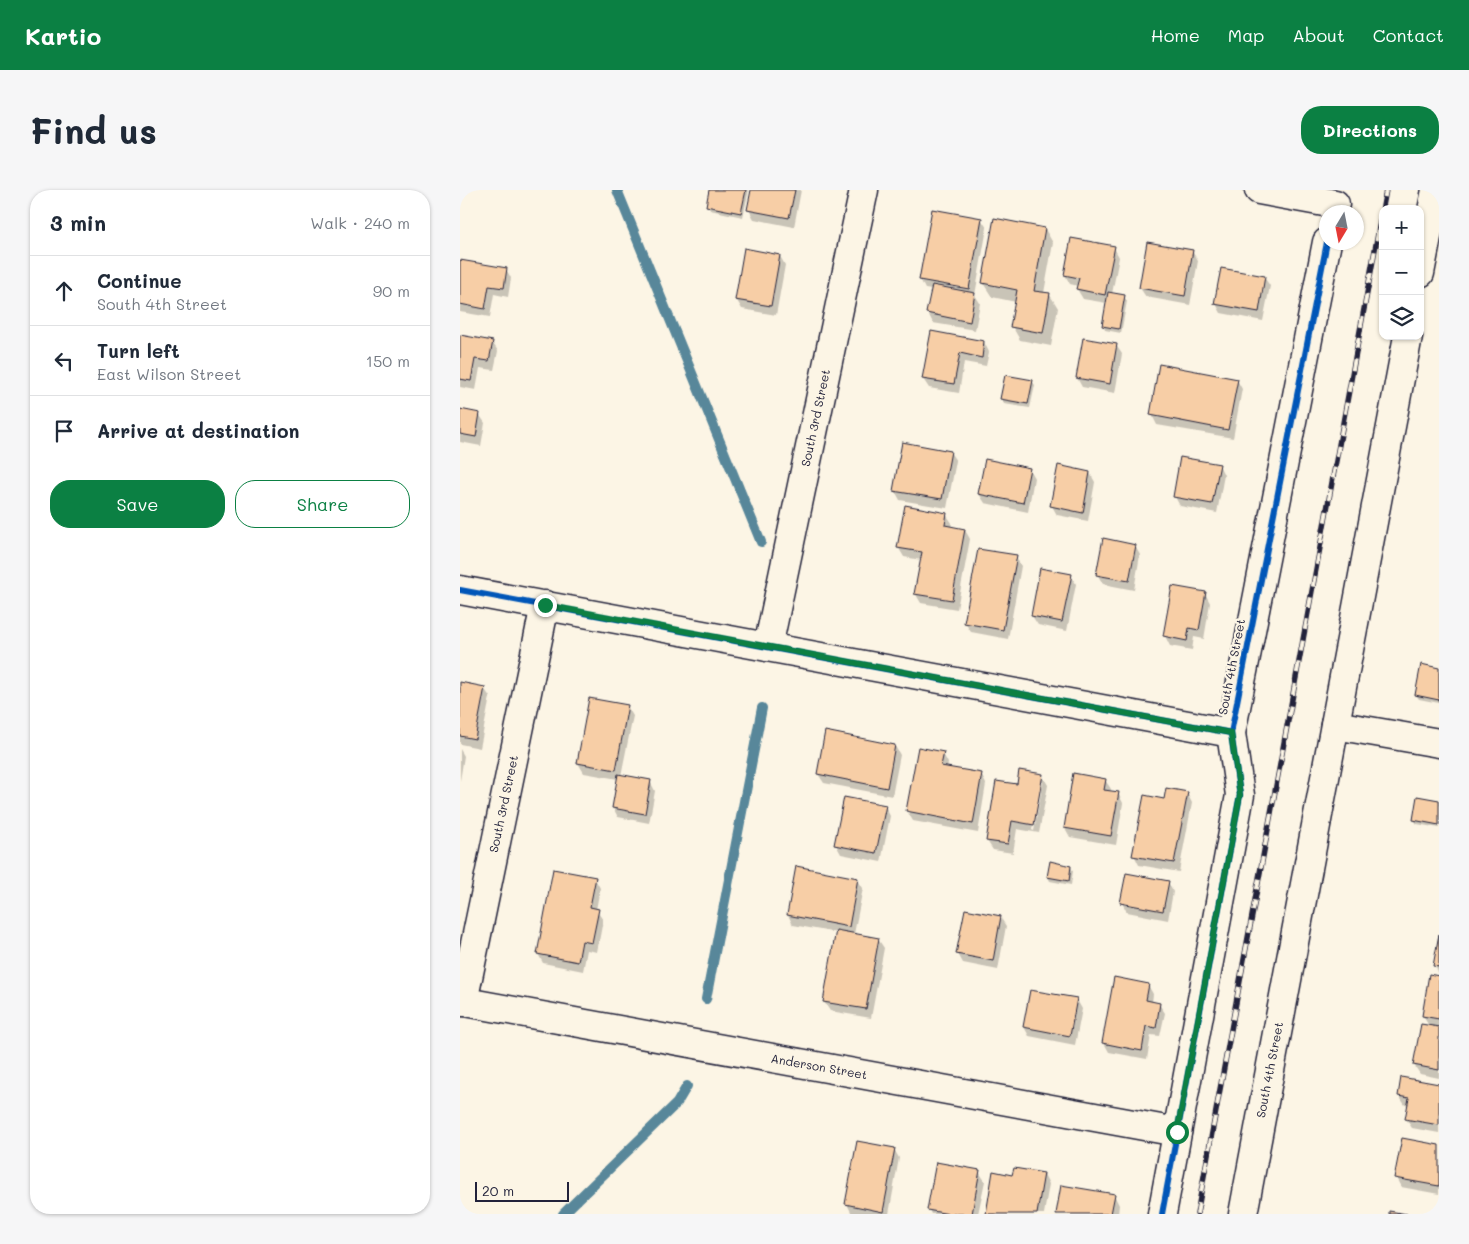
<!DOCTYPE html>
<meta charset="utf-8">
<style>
body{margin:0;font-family:Mali,sans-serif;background:#f6f6f7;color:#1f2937}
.controls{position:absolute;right:15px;top:15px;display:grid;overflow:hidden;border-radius:10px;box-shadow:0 1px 4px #0004}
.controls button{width:45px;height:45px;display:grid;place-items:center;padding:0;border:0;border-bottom:1px solid #e0e1e3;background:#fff;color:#1f2937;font:25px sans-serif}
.compass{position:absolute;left:859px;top:15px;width:45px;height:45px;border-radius:50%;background:#fff;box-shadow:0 1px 4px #0004;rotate:190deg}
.scale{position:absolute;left:15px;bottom:12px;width:94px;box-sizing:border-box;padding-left:5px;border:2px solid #22223b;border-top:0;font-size:14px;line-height:18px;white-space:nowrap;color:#22223b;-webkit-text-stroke:4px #fcf5e5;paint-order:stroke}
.stop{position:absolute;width:15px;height:15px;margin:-11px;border:4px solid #0b8043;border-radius:50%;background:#fff}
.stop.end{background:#0b8043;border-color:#fff;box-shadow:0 1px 5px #0008}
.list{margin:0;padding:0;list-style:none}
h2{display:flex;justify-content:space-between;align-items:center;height:65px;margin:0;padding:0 20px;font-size:21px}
h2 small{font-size:16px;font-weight:400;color:#747a83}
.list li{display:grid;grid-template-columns:32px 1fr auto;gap:15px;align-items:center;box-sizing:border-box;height:70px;padding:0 20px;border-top:1px solid #e0e1e3}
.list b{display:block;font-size:19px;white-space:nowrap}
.list p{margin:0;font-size:16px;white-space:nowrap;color:#747a83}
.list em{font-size:16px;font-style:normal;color:#747a83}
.actions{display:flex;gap:10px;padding:15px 20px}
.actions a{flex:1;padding:11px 0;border:1px solid #0b8043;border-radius:20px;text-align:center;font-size:18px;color:#0b8043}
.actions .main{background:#0b8043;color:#fff}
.icon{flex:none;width:28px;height:28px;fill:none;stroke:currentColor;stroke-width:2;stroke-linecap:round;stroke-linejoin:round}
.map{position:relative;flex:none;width:979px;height:1024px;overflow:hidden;border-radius:20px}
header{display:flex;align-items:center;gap:30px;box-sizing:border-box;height:70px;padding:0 25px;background:#0b8043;color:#fff}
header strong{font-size:24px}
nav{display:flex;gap:28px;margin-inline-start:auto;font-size:18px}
.intro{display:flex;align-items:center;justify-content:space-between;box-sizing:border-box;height:120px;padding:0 30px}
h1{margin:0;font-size:35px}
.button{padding:12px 22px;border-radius:20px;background:#0b8043;color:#fff;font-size:18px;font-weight:700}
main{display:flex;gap:30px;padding:0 30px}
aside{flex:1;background:#fff;border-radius:20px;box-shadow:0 1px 4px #0004}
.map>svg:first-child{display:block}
</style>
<header>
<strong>Kartio</strong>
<nav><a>Home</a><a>Map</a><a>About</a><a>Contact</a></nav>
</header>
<div class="intro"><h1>Find us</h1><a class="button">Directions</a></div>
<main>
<aside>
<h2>3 min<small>Walk · 240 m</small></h2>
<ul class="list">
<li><svg class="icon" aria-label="ahead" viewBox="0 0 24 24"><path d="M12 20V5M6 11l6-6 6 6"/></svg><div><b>Continue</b><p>South 4th Street</p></div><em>90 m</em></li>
<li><svg class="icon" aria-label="left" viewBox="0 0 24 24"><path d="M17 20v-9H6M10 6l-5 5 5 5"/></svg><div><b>Turn left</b><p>East Wilson Street</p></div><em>150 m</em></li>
<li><svg class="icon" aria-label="arrive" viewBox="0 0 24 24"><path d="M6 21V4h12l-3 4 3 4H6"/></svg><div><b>Arrive at destination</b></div></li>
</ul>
<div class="actions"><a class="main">Save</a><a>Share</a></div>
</aside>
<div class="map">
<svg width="979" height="1024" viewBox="0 0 979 1024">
<rect width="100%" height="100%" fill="#fcf5e5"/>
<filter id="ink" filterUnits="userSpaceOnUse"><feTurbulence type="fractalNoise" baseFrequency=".02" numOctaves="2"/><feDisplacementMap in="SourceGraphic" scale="10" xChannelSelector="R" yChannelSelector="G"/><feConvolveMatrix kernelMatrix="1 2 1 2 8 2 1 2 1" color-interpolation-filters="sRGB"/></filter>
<g filter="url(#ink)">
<g fill="#0003" fill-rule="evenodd">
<path d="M251,0H289L283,27L250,20L248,15Z"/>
<path d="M292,0H341L334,37L294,29L289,20Z"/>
<path d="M521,29L527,38L515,105L520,113L515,140L473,133L468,123L472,100L465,99L460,89Z"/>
<path d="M585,39L593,53L584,103L590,105L598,118L591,156L560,150L552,136L556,112L532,107L523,93Z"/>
<path d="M654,58L659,67L652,104L664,107L667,111L661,143L645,140L643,135L647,113L623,109L617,99L618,96L610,94L605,85Z"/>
<path d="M732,61L738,71L730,115L686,107L680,98Z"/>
<path d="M320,66L325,75L316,125L282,119L276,109Z"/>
<path d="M0,71L46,79L51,88L48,107L34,104L30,127L0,122Z"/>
<path d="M804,87L810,96L803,131L761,123L756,114Z"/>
<path d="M472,143L524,152L529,162L526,176L504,172L499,203L469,198L463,189Z"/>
<path d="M0,146L32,152L38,161L34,180L20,178L16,200L0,197Z"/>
<path d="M656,155L662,164L655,203L622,197L617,188Z"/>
<path d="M777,190L782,199L773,248L697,235L692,225Z"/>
<path d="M572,191L575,195L570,218L544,214L542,209Z"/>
<path d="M0,220L19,224L25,233L21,256L0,252Z"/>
<path d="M490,262L496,271L487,318L440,310L435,301Z"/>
<path d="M759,275L764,285L757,323L720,316L715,307Z"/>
<path d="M569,279L574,288L568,322L525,313L519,304Z"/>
<path d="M630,283L635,292L628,331L597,325L592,316Z"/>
<path d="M486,324L492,333L491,338L505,340L510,349L497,419L461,413L455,403L461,370L444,367L438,357Z"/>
<path d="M675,356L680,365L674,400L643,394L637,384Z"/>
<path d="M556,367L561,376L548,449L511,442L505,433Z"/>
<path d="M611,385L616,394L607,441L578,435L572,426Z"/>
<path d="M745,403L750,413L744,449L734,447L732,460L710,456L705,446Z"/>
<path d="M979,479V513L959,509L956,505Z"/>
<path d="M0,493L24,498L30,507L20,558L0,554Z"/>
<path d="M130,509L167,516L173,526L161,586L190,591L195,601L189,633L158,627L153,618L158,589L124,583L118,573Z"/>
<path d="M435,556L440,565L432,606L364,593L358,584Z"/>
<path d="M0,559L4,566L0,591Z"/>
<path d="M483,564L488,573L487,579L521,584L526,594L518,643L453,631L447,621Z"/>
<path d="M582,585L588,595L579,643L557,639L553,663L533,660L527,651L558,595ZM581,592H583L574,641L572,640Z"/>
<path d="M645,590L651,599L650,602L658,603L663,613L656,655L610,647L605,638Z"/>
<path d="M727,603L732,613L719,682L679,675L674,665Z"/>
<path d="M979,612V638L957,634L954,630Z"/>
<path d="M425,616L430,626L421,672L381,664L376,655Z"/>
<path d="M611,677L613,681L611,695L590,691L588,687Z"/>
<path d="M337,678L397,689L403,698L394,744L418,749L424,758L411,828L370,821L364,812L377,743L333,735L328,725Z"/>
<path d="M135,689L140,698L136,720L143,730L137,762L127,760L123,781L83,773L78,764Z"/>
<path d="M708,692L713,702L708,730L667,722L662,713Z"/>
<path d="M540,727L546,736L538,780L503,773L498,764Z"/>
<path d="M979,751V784L975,776Z"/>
<path d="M979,787V888L960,884L954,875L969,836L963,826Z"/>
<path d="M688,795L693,804L692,813L699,814L705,823L700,846L691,845L687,869L649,862L644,853Z"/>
<path d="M617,810L622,819L615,855L569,846L564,837Z"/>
<path d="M979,895V943L952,938L946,929L949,916L945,915L939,906Z"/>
<path d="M979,956V1004L941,997L936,988Z"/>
<path d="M434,959L439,968L429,1024H392L387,1014Z"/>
<path d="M519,982L525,991L518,1024H471L469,1020Z"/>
<path d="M584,984L589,994L584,1024H527L553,987Z"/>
<path d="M654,1005L659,1015L658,1024H597Z"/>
</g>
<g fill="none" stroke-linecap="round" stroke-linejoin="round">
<g stroke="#58879a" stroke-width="10">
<path d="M157,0L301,352"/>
<path d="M246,809L302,518"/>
<path d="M103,1024L217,913L227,896"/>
</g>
</g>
<g fill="#f7cea6" stroke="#22223b">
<path d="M249,0H286L281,23L246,16Z"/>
<path d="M291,0H335L329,28L287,20Z"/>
<path d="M472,19L522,28L509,99L459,90Z"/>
<path d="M534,28L585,38L574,101L590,103L583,143L550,137L557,100L522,93Z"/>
<path d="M611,48L655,56L645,105L616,99L619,88L604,85Z"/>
<path d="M687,52L733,60L725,106L679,98Z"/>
<path d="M284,58L320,65L311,116L275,110Z"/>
<path d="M0,70L47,78L44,98L29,96L25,119L0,114Z"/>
<path d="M761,78L805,86L799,122L754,114Z"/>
<path d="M472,95L515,103L510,132L466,123Z"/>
<path d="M648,102L665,105L659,139L642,136Z"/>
<path d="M471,141L524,151L522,168L500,163L494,194L462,189Z"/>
<path d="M0,145L33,151L29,171L15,169L11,191L0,189Z"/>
<path d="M623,148L657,154L650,194L616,188Z"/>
<path d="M699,174L778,189L768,240L690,225Z"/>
<path d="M545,185L573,190L568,214L540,209Z"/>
<path d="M0,219L20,223L16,247L0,244Z"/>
<path d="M442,252L491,261L482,309L433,301Z"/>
<path d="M720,267L760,274L752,314L713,307Z"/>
<path d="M525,269L570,278L563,313L518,304Z"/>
<path d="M598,275L630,282L623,323L590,316Z"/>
<path d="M445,315L487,323L485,335L505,339L492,410L454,404L462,362L437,358Z"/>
<path d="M643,348L676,355L669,391L636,385Z"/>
<path d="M518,359L557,365L543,440L504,433Z"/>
<path d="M580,378L612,384L602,432L571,426Z"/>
<path d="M712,396L746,402L739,440L729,438L727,451L703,446Z"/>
<path d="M961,474L979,478V510L955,505Z"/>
<path d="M0,492L25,497L15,549L0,546Z"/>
<path d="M129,508L168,515L156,580L117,573Z"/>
<path d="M365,541L435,555L427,598L357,584Z"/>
<path d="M458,557L484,562L481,576L522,583L513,634L446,621Z"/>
<path d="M559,580L583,584L574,635L552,631L548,654L526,651L536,591L557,594Z"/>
<path d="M613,583L646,589L644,600L659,602L651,646L604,638Z"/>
<path d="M158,584L191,590L185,624L152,618Z"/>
<path d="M706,598L728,602L714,673L672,666L684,605L704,609Z"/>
<path d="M957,606L979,610V635L953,630Z"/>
<path d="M384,607L426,615L416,663L374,655Z"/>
<path d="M590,671L611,676L609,691L587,687Z"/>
<path d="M336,676L398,688L389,737L327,725Z"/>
<path d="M93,679L136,687L130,717L139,719L132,753L122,751L118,772L77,764Z"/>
<path d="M666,683L709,691L703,721L660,713Z"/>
<path d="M505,719L541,726L533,771L496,764Z"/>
<path d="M376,740L419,748L406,819L363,812Z"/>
<path d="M979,744V777L973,776Z"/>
<path d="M969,784L979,786V829L962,826Z"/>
<path d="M654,787L689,794L686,810L700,813L696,838L686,836L682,861L642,853Z"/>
<path d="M570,800L617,808L610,846L563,837Z"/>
<path d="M961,834L979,837V880L953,875Z"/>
<path d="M941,887L979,894V935L945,929L949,908L938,906Z"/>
<path d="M942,948L979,955V996L934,988Z"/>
<path d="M397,951L435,958L423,1022L385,1014Z"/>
<path d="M476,972L520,980L512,1024H489L467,1020Z"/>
<path d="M554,978L584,983L577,1024H526L533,981L552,985Z"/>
<path d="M601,995L655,1004L651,1024H596Z"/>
<path d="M929,1021L947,1024H929Z"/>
</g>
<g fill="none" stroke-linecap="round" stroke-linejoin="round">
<g stroke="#22223b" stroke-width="31">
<g id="street">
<path d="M799,0L875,14"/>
<path d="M960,83L976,0"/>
<path d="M0,400L771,543"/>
<path d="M308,457L404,0"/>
<path d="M875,535L979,553"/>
<path d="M0,811L717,942"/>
<path d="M3,812L85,415"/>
<path d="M702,1024L780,605L771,543L867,52"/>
<path d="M783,1024L948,146"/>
</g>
</g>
<use href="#street" stroke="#fcf5e5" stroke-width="28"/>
<g stroke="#22223b" stroke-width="5.5">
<path id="rail" d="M737,1024L926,0"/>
</g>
<use href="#rail" stroke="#fcf5e5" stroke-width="4" stroke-dasharray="11" stroke-linecap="butt"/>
<g stroke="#fcf5e5" stroke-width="9">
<g id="cycleway">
<path d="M0,400L771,543"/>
<path d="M702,1024L780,605L771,543L867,52"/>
</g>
</g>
<use href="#cycleway" stroke="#0057b8" stroke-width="6"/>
</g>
</g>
<g fill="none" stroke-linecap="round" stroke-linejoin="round" filter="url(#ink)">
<path stroke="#0b8043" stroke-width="6" d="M85,415L771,543L780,605L717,942"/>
</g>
<g text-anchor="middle" stroke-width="4.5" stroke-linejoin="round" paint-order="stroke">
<g font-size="12" fill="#22223b" stroke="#fcf5e5">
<text transform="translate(356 228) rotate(-78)" y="4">South 3rd Street</text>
<text transform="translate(772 477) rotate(-79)" y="4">South 4th Street</text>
<text transform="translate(44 614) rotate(-78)" y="4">South 3rd Street</text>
<text transform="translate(359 877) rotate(10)" y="4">Anderson Street</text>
<text transform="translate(810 880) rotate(-79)" y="4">South 4th Street</text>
</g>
</g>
</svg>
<div class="controls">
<button>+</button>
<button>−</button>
<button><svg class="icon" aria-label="layers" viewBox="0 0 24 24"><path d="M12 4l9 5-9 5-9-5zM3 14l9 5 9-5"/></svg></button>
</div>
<svg class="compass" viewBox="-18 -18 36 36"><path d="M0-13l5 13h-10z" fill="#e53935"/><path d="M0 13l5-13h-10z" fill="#747a83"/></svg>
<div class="scale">20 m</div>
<div class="stop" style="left:717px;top:942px"></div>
<div class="stop end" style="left:85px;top:415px"></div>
</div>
</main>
